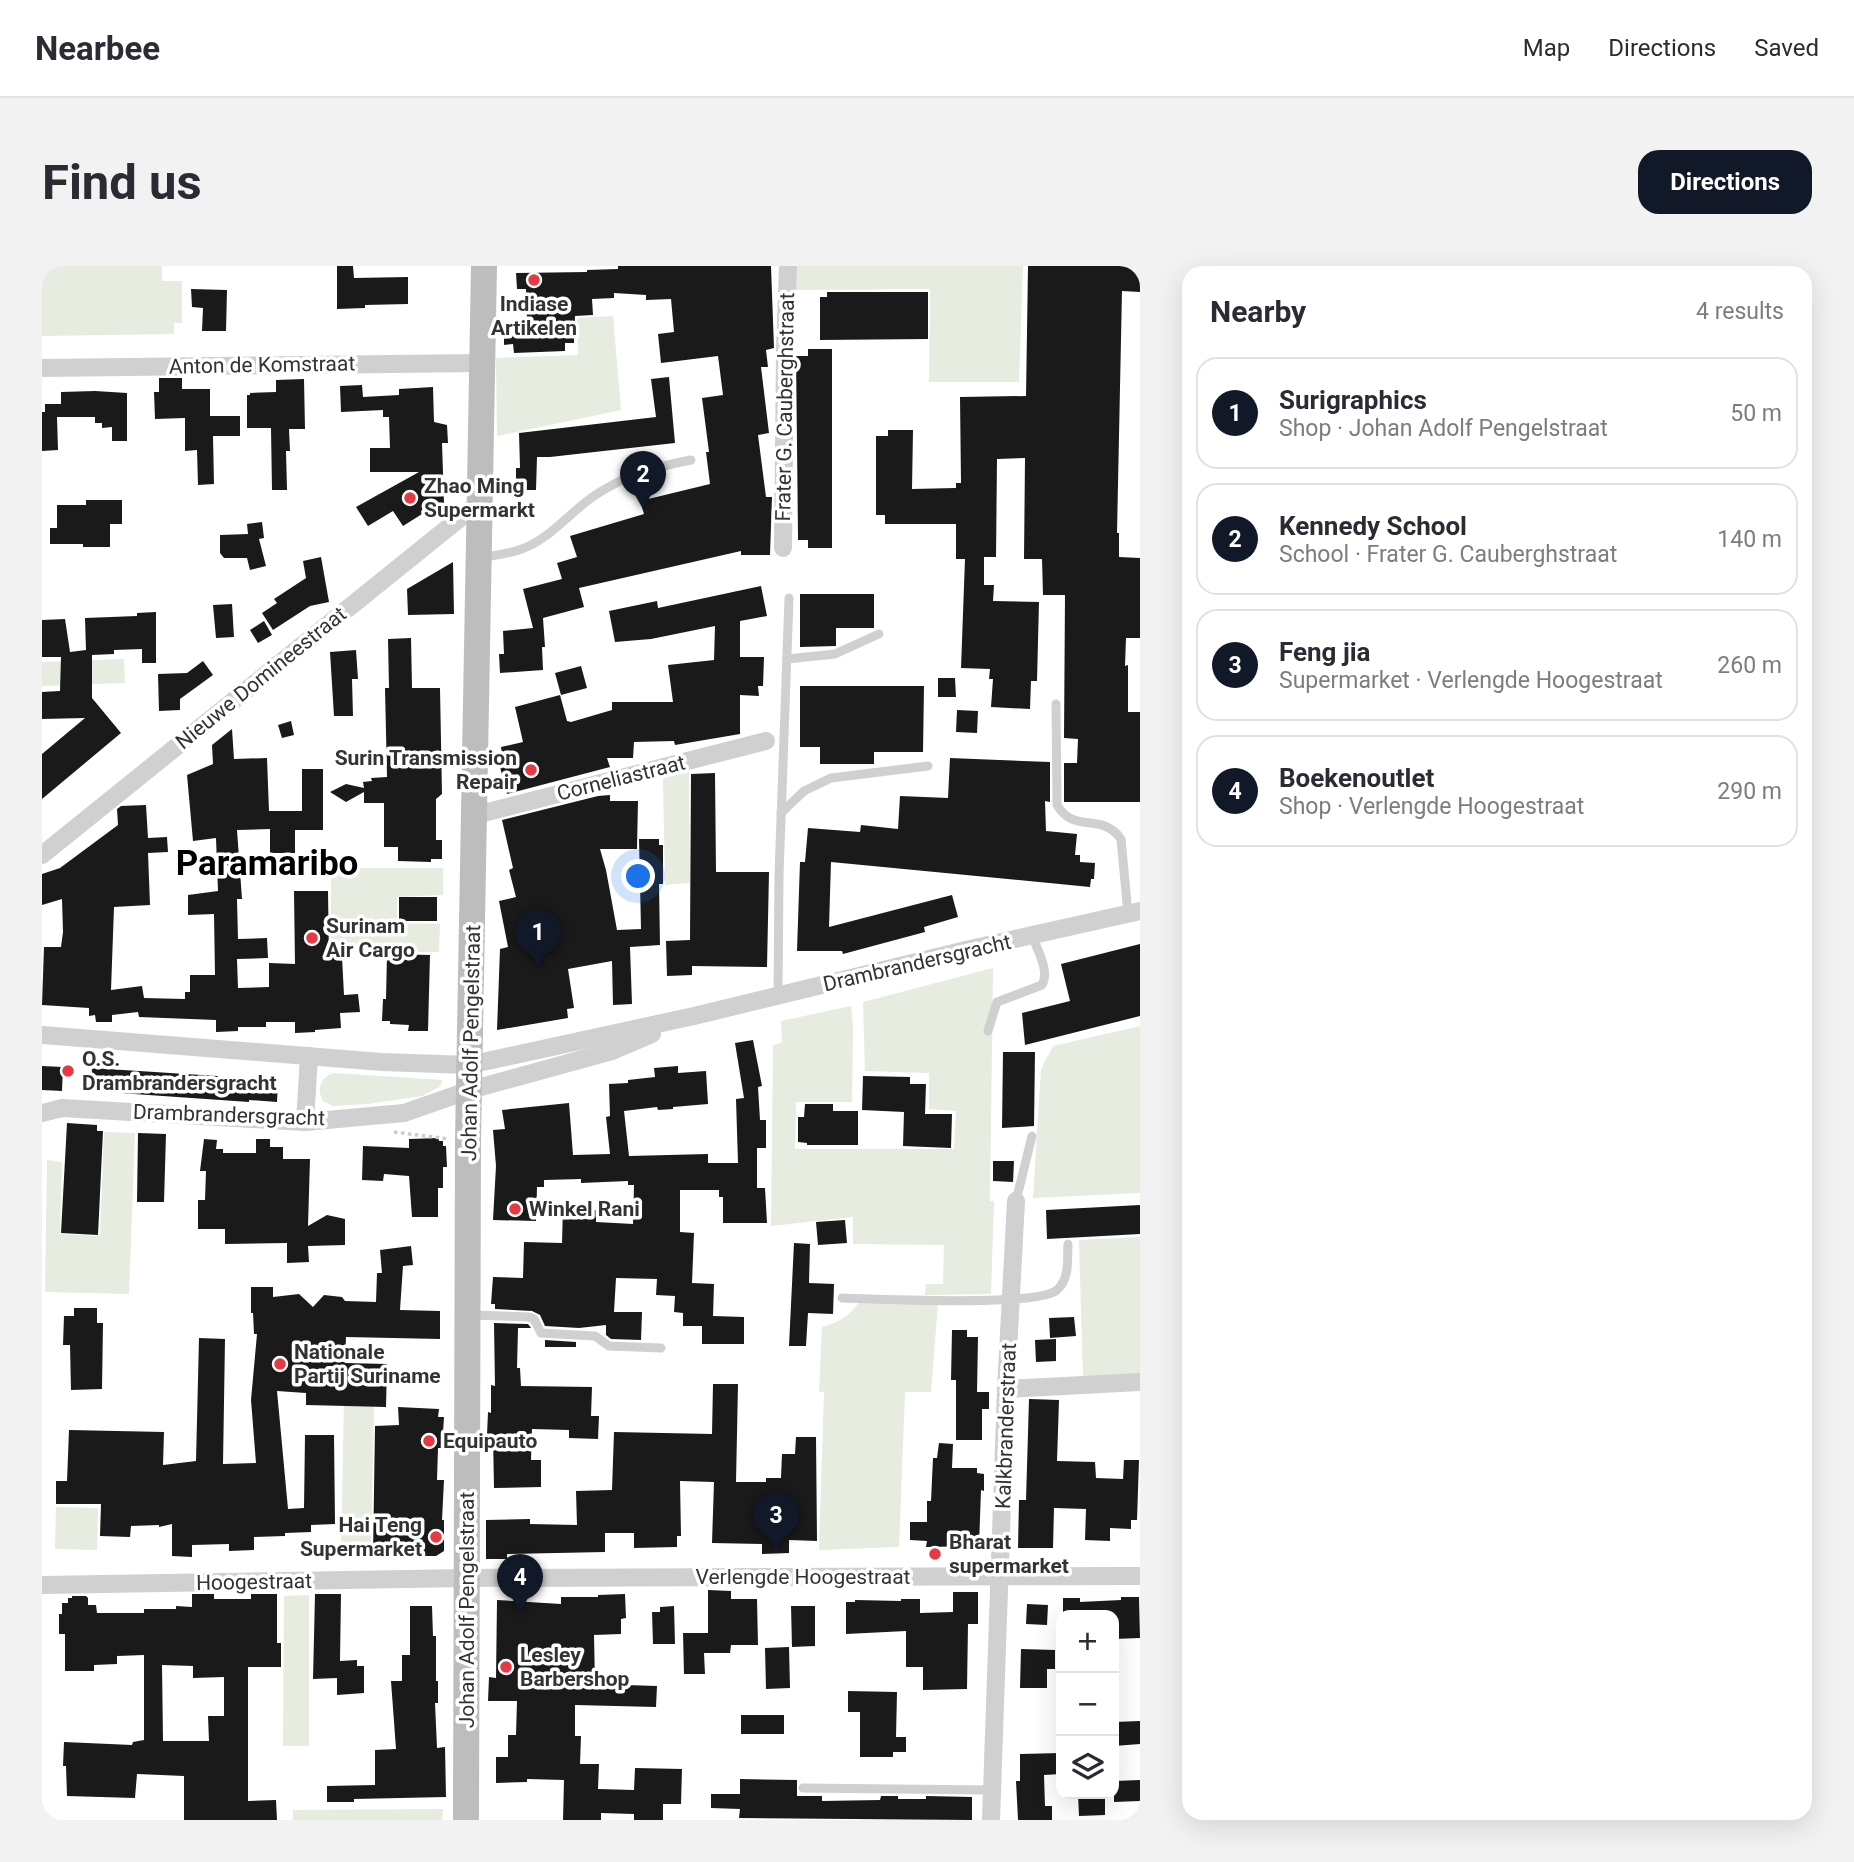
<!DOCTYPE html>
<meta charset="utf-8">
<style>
body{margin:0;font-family:Roboto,sans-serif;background:#f2f2f3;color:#2b2b33}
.controls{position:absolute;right:21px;bottom:21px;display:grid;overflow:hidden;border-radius:14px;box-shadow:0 7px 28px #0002}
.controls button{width:63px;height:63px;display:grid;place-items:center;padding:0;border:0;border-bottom:2px solid #e1e1e2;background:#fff;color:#2b2b33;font:35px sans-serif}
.you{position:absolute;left:597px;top:611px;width:24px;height:24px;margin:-18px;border:5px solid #fff;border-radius:50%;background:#1a73e8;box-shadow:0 0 0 10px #1a73e833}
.badge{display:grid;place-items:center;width:46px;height:46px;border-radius:50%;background:#111827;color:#fff;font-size:23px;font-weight:700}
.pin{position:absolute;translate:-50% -58px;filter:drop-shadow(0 2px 4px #0008)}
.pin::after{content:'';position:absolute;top:37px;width:24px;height:21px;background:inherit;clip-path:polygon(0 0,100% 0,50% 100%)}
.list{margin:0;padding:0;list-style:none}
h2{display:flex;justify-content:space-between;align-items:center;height:91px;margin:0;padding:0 28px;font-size:30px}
h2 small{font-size:23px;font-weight:400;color:#7c7c81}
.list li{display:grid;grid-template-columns:46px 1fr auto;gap:21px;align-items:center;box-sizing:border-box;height:112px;margin:0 14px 14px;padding:0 14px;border:2px solid #e1e1e2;border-radius:21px}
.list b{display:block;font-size:26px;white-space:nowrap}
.list p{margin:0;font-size:23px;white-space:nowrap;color:#7c7c81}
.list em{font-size:23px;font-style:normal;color:#7c7c81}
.icon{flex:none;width:38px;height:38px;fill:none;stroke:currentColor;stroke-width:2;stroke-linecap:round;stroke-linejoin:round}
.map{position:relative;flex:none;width:1098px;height:1554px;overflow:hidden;border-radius:21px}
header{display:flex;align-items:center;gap:42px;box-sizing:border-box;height:98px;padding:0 35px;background:#fff;border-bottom:2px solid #e1e1e2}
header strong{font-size:33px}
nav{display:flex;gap:38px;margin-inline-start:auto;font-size:24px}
.intro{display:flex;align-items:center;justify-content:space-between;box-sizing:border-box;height:168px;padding:0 42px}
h1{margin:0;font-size:49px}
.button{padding:18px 32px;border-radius:21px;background:#111827;color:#fff;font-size:24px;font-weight:700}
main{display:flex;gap:42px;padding:0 42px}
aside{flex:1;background:#fff;border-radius:21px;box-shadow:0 7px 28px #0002}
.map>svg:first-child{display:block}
</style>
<header>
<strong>Nearbee</strong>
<nav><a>Map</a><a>Directions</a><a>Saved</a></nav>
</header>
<div class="intro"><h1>Find us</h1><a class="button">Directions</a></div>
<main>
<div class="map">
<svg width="1098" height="1554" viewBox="0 0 1098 1554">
<rect width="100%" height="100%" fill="#fff"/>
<g fill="#e6ecdf">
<path d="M0,0H120V15H140V57H132V68L0,70Z"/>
<path d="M753,0H981L977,116H887L888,23L752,24Z"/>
<path d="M571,50L579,144L455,170L454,92L536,89L535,52Z"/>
<path d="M82,393L83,417L0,420V396Z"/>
<path d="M647,506L648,617L623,619L621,512Z"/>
<path d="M289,602H401V629L355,631V657L398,658L397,686H289Z"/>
<path d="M951,702L948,935H952L949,1028L883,1029L884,1018H901L902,979L811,978V951L729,960L731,779L740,777L739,755L809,740L811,761L810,836H754L753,883H912L914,845L887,843V807L823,805L821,736Z"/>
<path d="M1098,760V927L991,932L999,803L1011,780Z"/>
<path d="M288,808L293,807L400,814L399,820L380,830L326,838L291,840L281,835C275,824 277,815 288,808Z"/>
<path d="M62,866L93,867L87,1028L3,1026L5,894L20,896L18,968L58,970Z"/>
<path d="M1098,971V1108L1041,1111L1037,974Z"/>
<path d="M818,1035L896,1037L889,1126H863L857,1281L777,1284L782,1126H777L780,1061C798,1056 807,1050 818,1035Z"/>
<path d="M302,1138H332L329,1284H299Z"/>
<path d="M14,1241L56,1242L55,1284L13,1283Z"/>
<path d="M267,1329V1480H241L242,1330Z"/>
<path d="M401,1543L400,1554H251V1544Z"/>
</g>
<g fill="#1a1a1a" fill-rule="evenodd">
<path d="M295,0H311L312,12L366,11V38L323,39V42L295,43Z"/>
<path d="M576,0H729L732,82L724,84L726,101H719L727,167L716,169L724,231H730L728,289H699V285L537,322L542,341L501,352L503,381H500L501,404L458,407L457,388H462L461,365L491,362L481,323L520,313L515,297L535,291L528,270L602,248L598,235L668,218L664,186H667L660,132L681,129L676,90L619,97L616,68L632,66L629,33L604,34V29L572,27V32L550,33L551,49L533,50L532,77H523V85L472,87L471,78L462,79V56L485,55L484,23H475L474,7L545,6V4L576,3Z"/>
<path d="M986,0H1098V26L1080,25L1075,267H1077V291L1098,292V372H1084L1083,400L1086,399V446H1098V536H1022V497H1035L1036,473L1022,472L1023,329H1001L1000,293H982L983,192L955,193L954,291H942V319H952L951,335L997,336L995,415H989L988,443L949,441L951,413H947L948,403L919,402L923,293H914V258H843V249H834V170H846V164H871L870,223L914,222V217H919L918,131L984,130Z"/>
<path d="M149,23L185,24L184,65H160L161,42L150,41Z"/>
<path d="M785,26H886V73L778,74V31H785Z"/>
<path d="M766,83H790V282H766V274H756V269L754,90H766Z"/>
<path d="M627,111L633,177L508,191H495L494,224H474V202H478L477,167L614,151L609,113Z"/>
<path d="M117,112H140V123H168V150H198V170H171L172,218L156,219L155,184L143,185V152L113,153L112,126H117Z"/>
<path d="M262,113L263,163H247L248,185H244L245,224H230L229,162H205V129H208V127L234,126V114Z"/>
<path d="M320,119L321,131L357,129V123L391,121L392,156L405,159L406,177H400L402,237L396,238L361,260L351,245L326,260L314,241L377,206H328V182H348L347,151H341V144L299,146L298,120Z"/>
<path d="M53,125L85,127V175H70V161L60,162V157H53V151H15L16,184L0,185V146H3V138H19V126Z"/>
<path d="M44,234H80V258H68V281H41V278H8V262H15V239H44Z"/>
<path d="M220,256L222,272L217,273L224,300L208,304L205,292H182L178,287V269L206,268L205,258Z"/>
<path d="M279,291L287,336L268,340L231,364L220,347L235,337L232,333L264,312L261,295Z"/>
<path d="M411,296L412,348L366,349L365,323Z"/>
<path d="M719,320L725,350L698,355V391H722L721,420H716L717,430L698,429V468L633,479L632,475L592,476L591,492H565L568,501L465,528L458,501L462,500L459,481L481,476L473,441L518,429L525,455L529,456L570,444V436H631L626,399L672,394L673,360L609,373L573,376L567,345L615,335L616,342Z"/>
<path d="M758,328H832V362H794V380L758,381Z"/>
<path d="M190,338L192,371L174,372L171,339Z"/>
<path d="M114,346V397H100V383L72,384V388L50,389V432L79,467L0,533V488L43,452L0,453V426L18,425L19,391H0V354L23,353L28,386L44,384L43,352L95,350V347Z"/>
<path d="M222,355L230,369L216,377L208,364Z"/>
<path d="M369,372L370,422H398L400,528L394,533V574H400V593H389V596L356,595V581H342V537H322V526L304,536L288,526L304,518L322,522L321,516L330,515L329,512L345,511L343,422H347L346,373Z"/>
<path d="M314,384L316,413H310L311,450H292L288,386Z"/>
<path d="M161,395L171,409L138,433V444L117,445L116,408L145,407Z"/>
<path d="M539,400L545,422L519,429L513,407Z"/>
<path d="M896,412H913L914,431H896Z"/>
<path d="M758,420H882L881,486H832V498H778V481H758Z"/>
<path d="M915,444L936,445L935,467L914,466Z"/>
<path d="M249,455L252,469L240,472L236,459Z"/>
<path d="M190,463L192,493L225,492L227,545H260V503H281V564H253V587H228V563L195,564L200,633H195L196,673L225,672L226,692L195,693L196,722L227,721V697L253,698L252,625H286L287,691H300L302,729L316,728L318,746L298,747L299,762L273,764V766L253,767V756H224V761H196V765L174,766V754L97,751L96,746L70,749V756H54L53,749L47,750V742L0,739L2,681H19L21,666L20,633L0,639V608L18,602L76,559L75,543L79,540L104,539L106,572L125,571L126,586L106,587L108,639L72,641L69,724L100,720L102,732L143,733V726H148V709H173L172,648L146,649V629L176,625L174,572L151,575L145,509L171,498L170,479Z"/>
<path d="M908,492L1008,496V536L1003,535L1004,565L1035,568L1033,589H1038V596L1053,597L1052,613H1049L1048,621L789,596L787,661L910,629L916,651L882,661L883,666L801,688L800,685H755L758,596H763L766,562L818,566L819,559L856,563L858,530L906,532Z"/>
<path d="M673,507L674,606H727L725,701L650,700V709L625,710L624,675L648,674L649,508Z"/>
<path d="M568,529V535H596L595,583H558L564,604L575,664L599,663L597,573H617V579H621V618H617L618,679L588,681L590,738L571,739L570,695L526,703L532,742L525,743L526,752L455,764L458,683L466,681L457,635L474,631L467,604L471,602L460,554L556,530Z"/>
<rect x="357" y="631" width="38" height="24"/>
<path d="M1098,678V750L983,779L980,747L1028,735L1019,698Z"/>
<path d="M345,688L388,689L386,765H366L367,759L348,758V755H340L341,733H344Z"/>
<path d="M711,774L720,820L716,821L718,854H724V882H715V922H723L725,957H681V931H677V924H638V966L652,967L650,1017L672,1018L671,1050L702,1051V1078H660V1060H641V1047L632,1046L633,1030L614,1029L615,1013L574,1012L572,1046H600L599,1074L569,1073L564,1069V1059L537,1062L503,1060L498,1049L490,1045L453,1043V1038H449L451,1011L481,1012L482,976L520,977L521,941H547V944H554V956L591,958L592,919H586V915L539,917V913L502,914V921H495L494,955L451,954L454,900L451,864L463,863L460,844L527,837L531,889L568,888L564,851L568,850L567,818L586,817V814L613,811L612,802L636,800V807L664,805L666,838L631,841V843L616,844L615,841L582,845L587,890L666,888V897H696L694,833L702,832L693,777Z"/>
<path d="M961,786H993L992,860L960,862Z"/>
<path d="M0,800L21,801L20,825L0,824Z"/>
<path d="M50,802L236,814L235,836L207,834V836L49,825Z"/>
<path d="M821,810L868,811V818H884L883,848H910L909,882L861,880L862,846L820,844Z"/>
<path d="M763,838H791V845H816V879H765V877L756,876V851H762Z"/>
<path d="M25,857L55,859V865H61L56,969L19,967Z"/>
<path d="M96,867L124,868L122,936H95Z"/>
<path d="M397,872V875H401V880H404L405,901H401V922H396V951H370L367,910L342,908L341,915L320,914L321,880L367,882V873Z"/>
<path d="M162,873L175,874L174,883H181V887H214V873H228V881H241V893H268L266,960L285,949L303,953V979L266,980L267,996L245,997V977L183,978V963H156V934H163L164,905H158Z"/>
<path d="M951,895H972L971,916L951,915Z"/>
<path d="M1098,939V968L1005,973L1004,944Z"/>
<path d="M803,954L805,977L776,979L774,956Z"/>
<path d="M752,977L768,978L767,1017L792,1018L791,1048L766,1047L764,1080H747Z"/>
<path d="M369,980L371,999L361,1000L358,1044L398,1045V1073L304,1071L303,1097L345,1098L344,1141L264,1139V1127L235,1125L246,1243L262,1242L263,1169H292L293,1258L269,1259V1266L243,1267V1270L212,1271V1284L187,1285V1278L150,1279V1291L130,1290V1258L117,1261V1259L89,1260L88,1271L58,1270L59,1238H14V1215H25L27,1164L122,1166L121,1199L154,1195L157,1072L183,1073L181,1198L214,1197L209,1134L215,1068H212L211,1047H209V1021H231V1031L257,1028L271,1041L282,1029L300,1031L303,1035L334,1036L335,1007H340L338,984Z"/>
<path d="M32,1042H55V1057H61L60,1123L29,1124L28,1079H21L22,1050H32Z"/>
<path d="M1032,1051L1034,1070L1008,1072L1007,1052Z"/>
<path d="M452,1057L486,1058L489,1062H476L475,1102H478L479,1120L550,1121L549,1150H557L556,1173L527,1172V1164L490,1163L489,1194H499V1221L452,1222L451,1169H445L446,1146L449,1147V1119L453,1120Z"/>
<path d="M910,1064H925V1071H936L935,1126H947V1143H940V1174H914V1114H909Z"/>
<path d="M1014,1073V1095L994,1096L993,1074Z"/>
<path d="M503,1074L534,1076V1081H503Z"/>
<path d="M671,1118H696L694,1216H724V1212H739L740,1188H753L754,1171H774L775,1275L747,1274V1287L720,1288V1278L670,1277L672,1216L638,1215L639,1270H635V1281L592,1282V1267H563V1286L465,1288V1293H444V1254L488,1253V1258L535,1259L534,1225L570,1224L572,1166L670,1168Z"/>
<path d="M987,1133L1017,1134L1015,1195L1053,1196L1054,1212L1081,1213L1082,1194H1097L1095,1254H1089V1263L1068,1262V1275L1043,1274L1044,1243L1012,1242L1011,1282H976L977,1234H984Z"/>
<path d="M356,1141L397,1143L396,1151H402L400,1182H396L395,1214H402L400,1254H402V1285L394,1290H331L333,1160L357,1159Z"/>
<path d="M897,1177L911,1178L910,1202H935V1207L942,1208V1225L939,1224L937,1280L884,1281L885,1275L868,1274V1256H885V1235H889L891,1192H895Z"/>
<path d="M666,1324L689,1325V1333H715L716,1379H689L688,1387H662L663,1408H642L641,1367H666Z"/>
<path d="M911,1326H936V1358H926L925,1423L881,1424V1401H864V1365L804,1368V1336H813V1334L859,1335V1333H878V1347L911,1346Z"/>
<path d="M150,1328H172V1333H209V1328H235V1377H239V1401H206V1535L234,1534L235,1554H142V1510L95,1508L93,1532L25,1530L24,1500H21L22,1476L90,1479L91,1476L102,1474V1389L75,1390V1398L52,1399V1405H23V1368H17V1348H20V1337H26V1332H30V1330H44L46,1332V1339H54L55,1347H102V1343H134V1340L150,1341ZM120,1399L151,1400V1412L182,1411V1450H166L167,1475H121Z"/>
<path d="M273,1328H299L298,1395L315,1394V1400H322V1427L295,1429V1412L271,1413Z"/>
<path d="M583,1328L584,1352L579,1353V1368L552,1369L553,1418L615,1420L614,1441L533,1439V1470H539L538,1498H557L556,1523L592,1524L593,1502L640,1503L639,1538H621V1554H592V1548L559,1547V1554H521L522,1514L485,1513V1516L454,1517V1491H466V1469H474L475,1435H446L447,1411L454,1412L455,1334L519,1338V1331H556V1329Z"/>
<path d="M1079,1331H1097L1098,1372L1072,1373V1349H1021V1332H1038V1336L1079,1334Z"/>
<path d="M985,1338L1006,1339L1005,1359L984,1358Z"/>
<path d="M368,1340H390L391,1370H394V1415H396V1437H393L395,1482L403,1481L404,1531L312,1533V1536H285V1520L333,1519V1484L354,1483L349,1415H360V1389H368Z"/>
<path d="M632,1340L633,1378H611L610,1346H618V1341Z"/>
<path d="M749,1340H773V1380L750,1381Z"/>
<path d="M747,1381L748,1422L724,1423L723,1382Z"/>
<path d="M979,1383L1013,1384V1403H1005V1422H978Z"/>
<path d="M806,1425L855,1426L854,1471H864V1486H851V1491H818V1446H806Z"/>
<rect x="699" y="1449" width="43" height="19"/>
<path d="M1098,1455V1478L1072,1480V1456Z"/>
<path d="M1019,1487V1508L1002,1509L1003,1540H1010V1554H976L974,1515H978V1488Z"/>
<path d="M698,1513L755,1514V1530H780V1535L838,1534L839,1530H856V1533H884V1530L930,1531V1554L697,1552L698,1543L669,1542V1528H698Z"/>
<path d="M1098,1514V1535L1072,1536V1515Z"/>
<path d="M1036,1528H1063V1549L1037,1550Z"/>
</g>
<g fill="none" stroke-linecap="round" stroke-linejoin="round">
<path stroke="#cdcdcd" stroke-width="3.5" stroke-dasharray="3.5 3.5" stroke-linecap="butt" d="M352,866L407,873"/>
<g stroke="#d0d0d0" stroke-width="9">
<path d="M439,292C452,289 465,288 477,284C506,275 527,247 552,230C583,209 613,201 649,194"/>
<path d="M745,393L793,388L837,368"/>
<path d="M1014,438L1015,539C1033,569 1059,545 1079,573L1086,648"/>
<path d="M739,547L762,525L789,512L886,500"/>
<path d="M736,730L737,609L747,332"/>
<path d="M946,765L955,736L1000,719C1008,704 995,684 990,669"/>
<path d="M974,935L990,870"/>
<path d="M800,1032C834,1033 995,1041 1015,1024C1028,1012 1025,995 1026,978"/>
<path d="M429,1049L487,1051L492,1053L499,1067L553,1070L567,1080L619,1082"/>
<path d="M761,1522L949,1524"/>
</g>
<g stroke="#d0d0d0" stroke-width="18">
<path d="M0,102L439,97"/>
<path d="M741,282L743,84L746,0"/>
<path d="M434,549L724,475"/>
<path d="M0,589L438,236"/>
<path d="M0,769L340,796L427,799L652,750L924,684L1098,645"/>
<path d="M0,847L20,842L263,856L362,847L428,824L570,785L610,768"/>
<path d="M263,856L267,790"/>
<path d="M964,1123L1098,1116"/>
<path d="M0,1319L425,1312L1098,1310"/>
<path d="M949,1554L964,1123L974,935"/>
</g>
<path stroke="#bdbdbd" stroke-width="26" d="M424,1554L426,875L442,0"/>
</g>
<g fill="#e63946" stroke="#fff" stroke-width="2.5">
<circle cx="492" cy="14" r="7"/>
<circle cx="368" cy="232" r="7"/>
<circle cx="489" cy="504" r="7"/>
<circle cx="270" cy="672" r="7"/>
<circle cx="26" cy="805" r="7"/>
<circle cx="473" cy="943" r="7"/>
<circle cx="238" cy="1098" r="7"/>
<circle cx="387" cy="1175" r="7"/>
<circle cx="394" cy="1271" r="7"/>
<circle cx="893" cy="1288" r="7"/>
<circle cx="464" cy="1401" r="7"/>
</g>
<g text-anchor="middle" stroke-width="7" stroke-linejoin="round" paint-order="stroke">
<g font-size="21" font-weight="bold" fill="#333" stroke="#fff" text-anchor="start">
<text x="492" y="45" text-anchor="middle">Indiase<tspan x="492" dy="24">Artikelen</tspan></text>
<text x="382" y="227">Zhao Ming<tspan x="382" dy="24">Supermarkt</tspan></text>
<text x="475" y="499" text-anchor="end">Surin Transmission<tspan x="475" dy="24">Repair</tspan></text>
<text x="284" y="667">Surinam<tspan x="284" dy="24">Air Cargo</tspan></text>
<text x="40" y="800">O.S.<tspan x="40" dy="24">Drambrandersgracht</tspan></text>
<text x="487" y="950">Winkel Rani</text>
<text x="252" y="1093">Nationale<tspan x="252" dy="24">Partij Suriname</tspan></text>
<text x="401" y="1182">Equipauto</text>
<text x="380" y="1266" text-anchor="end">Hai Teng<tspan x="380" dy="24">Supermarket</tspan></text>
<text x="907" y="1283">Bharat<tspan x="907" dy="24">supermarket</tspan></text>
<text x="478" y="1396">Lesley<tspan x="478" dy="24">Barbershop</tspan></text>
</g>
<g font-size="21" fill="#333" stroke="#fff">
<text transform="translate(220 99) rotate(-1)" y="7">Anton de Komstraat</text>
<text transform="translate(743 141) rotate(-89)" y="7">Frater G. Cauberghstraat</text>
<text transform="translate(219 412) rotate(-39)" y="7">Nieuwe Domineestraat</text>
<text transform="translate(579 512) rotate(-14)" y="7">Corneliastraat</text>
<text transform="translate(875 697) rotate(-13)" y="7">Drambrandersgracht</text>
<text transform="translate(429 777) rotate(-89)" y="7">Johan Adolf Pengelstraat</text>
<text transform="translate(187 849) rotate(2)" y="7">Drambrandersgracht</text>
<text transform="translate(964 1160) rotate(-88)" y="7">Kalkbranderstraat</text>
<text x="761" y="1318">Verlengde Hoogestraat</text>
<text transform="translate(212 1316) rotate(-1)" y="7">Hoogestraat</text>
<text transform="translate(425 1344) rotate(-90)" y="7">Johan Adolf Pengelstraat</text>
</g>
<g font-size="35" font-weight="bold" fill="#000" stroke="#fff">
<text x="225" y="609">Paramaribo</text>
</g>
</g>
</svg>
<div class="controls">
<button>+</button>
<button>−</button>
<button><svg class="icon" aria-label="layers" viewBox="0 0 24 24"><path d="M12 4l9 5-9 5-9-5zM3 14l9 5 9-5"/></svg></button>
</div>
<div class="you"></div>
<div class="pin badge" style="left:496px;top:701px">1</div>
<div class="pin badge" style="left:601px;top:243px">2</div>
<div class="pin badge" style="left:734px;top:1284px">3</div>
<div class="pin badge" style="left:478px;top:1346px">4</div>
</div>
<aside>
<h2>Nearby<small>4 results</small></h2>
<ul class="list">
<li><span class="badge">1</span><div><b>Surigraphics</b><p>Shop · Johan Adolf Pengelstraat</p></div><em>50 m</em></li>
<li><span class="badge">2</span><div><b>Kennedy School</b><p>School · Frater G. Cauberghstraat</p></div><em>140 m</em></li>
<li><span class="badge">3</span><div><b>Feng jia</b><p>Supermarket · Verlengde Hoogestraat</p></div><em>260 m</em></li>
<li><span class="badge">4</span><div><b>Boekenoutlet</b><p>Shop · Verlengde Hoogestraat</p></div><em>290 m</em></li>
</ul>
</aside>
</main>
